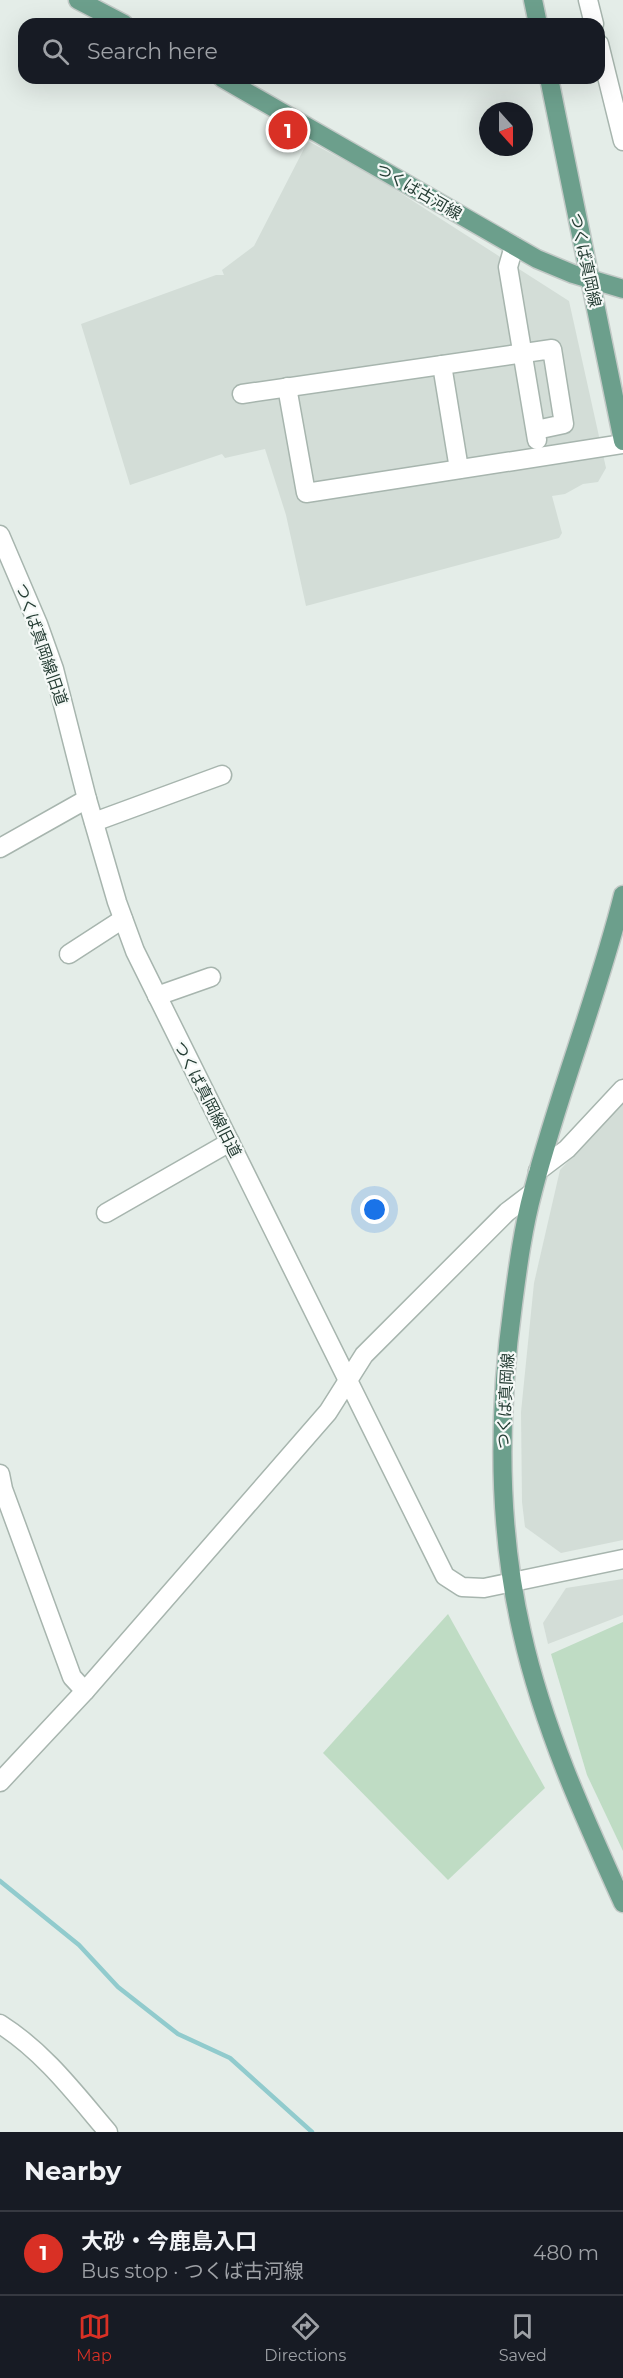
<!DOCTYPE html>
<meta charset="utf-8">
<style>
body{margin:0;font-family:Montserrat,"Noto Sans JP",sans-serif;background:#242831;color:#f1f3f6}
.compass{position:absolute;left:479px;top:102px;width:54px;height:54px;border-radius:50%;background:#171b24;box-shadow:0 6px 24px #0002;rotate:159deg}
.you{position:absolute;left:375px;top:1210px;width:21px;height:21px;margin:-15px;border:4px solid #fff;border-radius:50%;background:#1a73e8;box-shadow:0 0 0 9px #1a73e833}
.badge{display:grid;place-items:center;width:39px;height:39px;border-radius:50%;background:#d93025;color:#fff;font-size:20px;font-weight:700}
.pin{position:absolute;translate:-50% -50%;border:3px solid #fff;box-shadow:0 2px 6px #0006}
.list{margin:0;padding:0;list-style:none}
h2{display:flex;justify-content:space-between;align-items:center;height:78px;margin:0;padding:0 24px;font-size:26px}
h2 small{font-size:20px;font-weight:400;color:#9ea1a6}
.list li{display:grid;grid-template-columns:39px 1fr auto;gap:18px;align-items:center;box-sizing:border-box;height:84px;padding:0 24px;border-top:2px solid #363941}
.list b{display:block;font-size:22px;white-space:nowrap}
.list p{margin:0;font-size:20px;white-space:nowrap;color:#9ea1a6}
.list em{font-size:20px;font-style:normal;color:#9ea1a6}
.icon{flex:none;width:33px;height:33px;fill:none;stroke:currentColor;stroke-width:2;stroke-linecap:round;stroke-linejoin:round}
.map{position:relative;flex:none;width:623px;height:2132px;overflow:hidden}
.search{position:absolute;background:#171b24;box-shadow:0 6px 24px #0002;left:18px;right:18px;top:18px;height:66px;display:flex;align-items:center;gap:15px;box-sizing:border-box;padding:0 21px;border-radius:18px;color:#9ea1a6;font-size:22px}
.sheet{height:162px;background:#171b24}
nav{display:flex;justify-content:space-around;align-items:center;box-sizing:border-box;height:84px;border-top:2px solid #363941;background:#171b24;font-size:16px;color:#9ea1a6}
nav a{display:grid;justify-items:center;gap:3px}
nav .on{color:#d93025}
.map>svg:first-child{display:block}
</style>
<div class="map">
<svg width="623" height="2132" viewBox="0 0 623 2132">
<rect width="100%" height="100%" fill="#e4ede8"/>
<g fill="#d3ddd7">
<path d="M308,141L377,178L569,301L606,468L598,482L583,484L565,494L552,496L562,533L559,538L306,606L286,515L265,449L225,458L222,454L130,485L81,324L216,275H224L222,270L254,246Z"/>
<path d="M623,1103V1540L561,1553L525,1527L522,1502L521,1412L534,1283L560,1170Z"/>
<path d="M623,1579V1615L548,1644L543,1623L566,1588Z"/>
</g>
<g fill="#bfdcc4">
<path d="M448,1614L545,1788L448,1880L323,1753Z"/>
<path d="M623,1622V1851L587,1775L551,1654Z"/>
</g>
<g fill="none" stroke-linecap="round" stroke-linejoin="round">
<path stroke="#91cbcd" stroke-width="4.5" d="M0,1881L79,1945L118,1987L178,2034L230,2058L312,2132"/>
<g stroke="#a7b5ae" stroke-width="21">
<g id="minor">
<path d="M588,0L594,24"/>
<path d="M599,44L623,141"/>
<path d="M514,246L508,267L537,440"/>
<path d="M442,365L459,469"/>
<path d="M287,387L306,493L623,444"/>
<path d="M242,394L552,349L564,424L536,430"/>
<path d="M0,535L38,624L54,669L87,799L117,902L135,951L445,1576L462,1587L484,1588L623,1559"/>
<path d="M94,822L222,775"/>
<path d="M0,848L87,799"/>
<path d="M69,954L123,919"/>
<path d="M157,996L211,977"/>
<path d="M538,1171L567,1149L623,1089"/>
<path d="M106,1213L230,1142"/>
<path d="M0,1474L3,1489L72,1677L85,1691"/>
<path d="M0,1782L85,1691L328,1412L364,1355L507,1212L532,1193"/>
<path d="M0,2024C44,2052 74,2092 108,2132"/>
</g>
</g>
<g stroke="#c2c9c6" stroke-width="21">
<g id="major">
<path d="M78,0L124,24"/>
<path d="M533,0L538,24"/>
<path d="M222,78L537,259L573,274L623,289"/>
<path d="M549,78L623,441"/>
<path d="M623,895C598,995 559,1091 533,1191C523,1228 518,1266 513,1304C498,1413 497,1525 522,1633C543,1727 583,1815 623,1903"/>
</g>
</g>
<use href="#minor" stroke="#fff" stroke-width="18"/>
<use href="#major" stroke="#6c9f8c" stroke-width="18"/>
</g>
<g text-anchor="middle" stroke-width="4.5" stroke-linejoin="round" paint-order="stroke">
<g font-size="16" fill="#253d34" stroke="#f5f9f7">
<text transform="translate(419 191) rotate(30)" y="6">つくば古河線</text>
<text transform="translate(586 260) rotate(78)" y="6">つくば真岡線</text>
<text transform="translate(42 644) rotate(71)" y="6">つくば真岡線旧道</text>
<text transform="translate(208 1099) rotate(63)" y="6">つくば真岡線旧道</text>
<text transform="translate(505 1401) rotate(-87)" y="6">つくば真岡線</text>
</g>
</g>
</svg>
<svg class="compass" viewBox="-18 -18 36 36"><path d="M0-13l5 13h-10z" fill="#e53935"/><path d="M0 13l5-13h-10z" fill="#9ea1a6"/></svg>
<div class="you"></div>
<div class="pin badge" style="left:288px;top:130px">1</div>
<div class="search"><svg class="icon" aria-label="search" viewBox="0 0 24 24"><circle cx="10" cy="10" r="6"/><path d="M15 15l6 6"/></svg>Search here</div>
</div>
<section class="sheet">
<h2>Nearby<small></small></h2>
<ul class="list">
<li><span class="badge">1</span><div><b>大砂・今鹿島入口</b><p>Bus stop · つくば古河線</p></div><em>480 m</em></li>
</ul>
</section>
<nav>
<a class="on"><svg class="icon" aria-label="map" viewBox="0 0 24 24"><path d="M3 6l6-2 6 2 6-2v14l-6 2-6-2-6 2zM9 4v14M15 6v14"/></svg>Map</a>
<a><svg class="icon" aria-label="directions" viewBox="0 0 24 24"><path d="M12 3l9 9-9 9-9-9zM9 14v-3h6M13 9l2 2-2 2"/></svg>Directions</a>
<a><svg class="icon" aria-label="saved" viewBox="0 0 24 24"><path d="M7 4h10v16l-5-4-5 4z"/></svg>Saved</a>
</nav>
